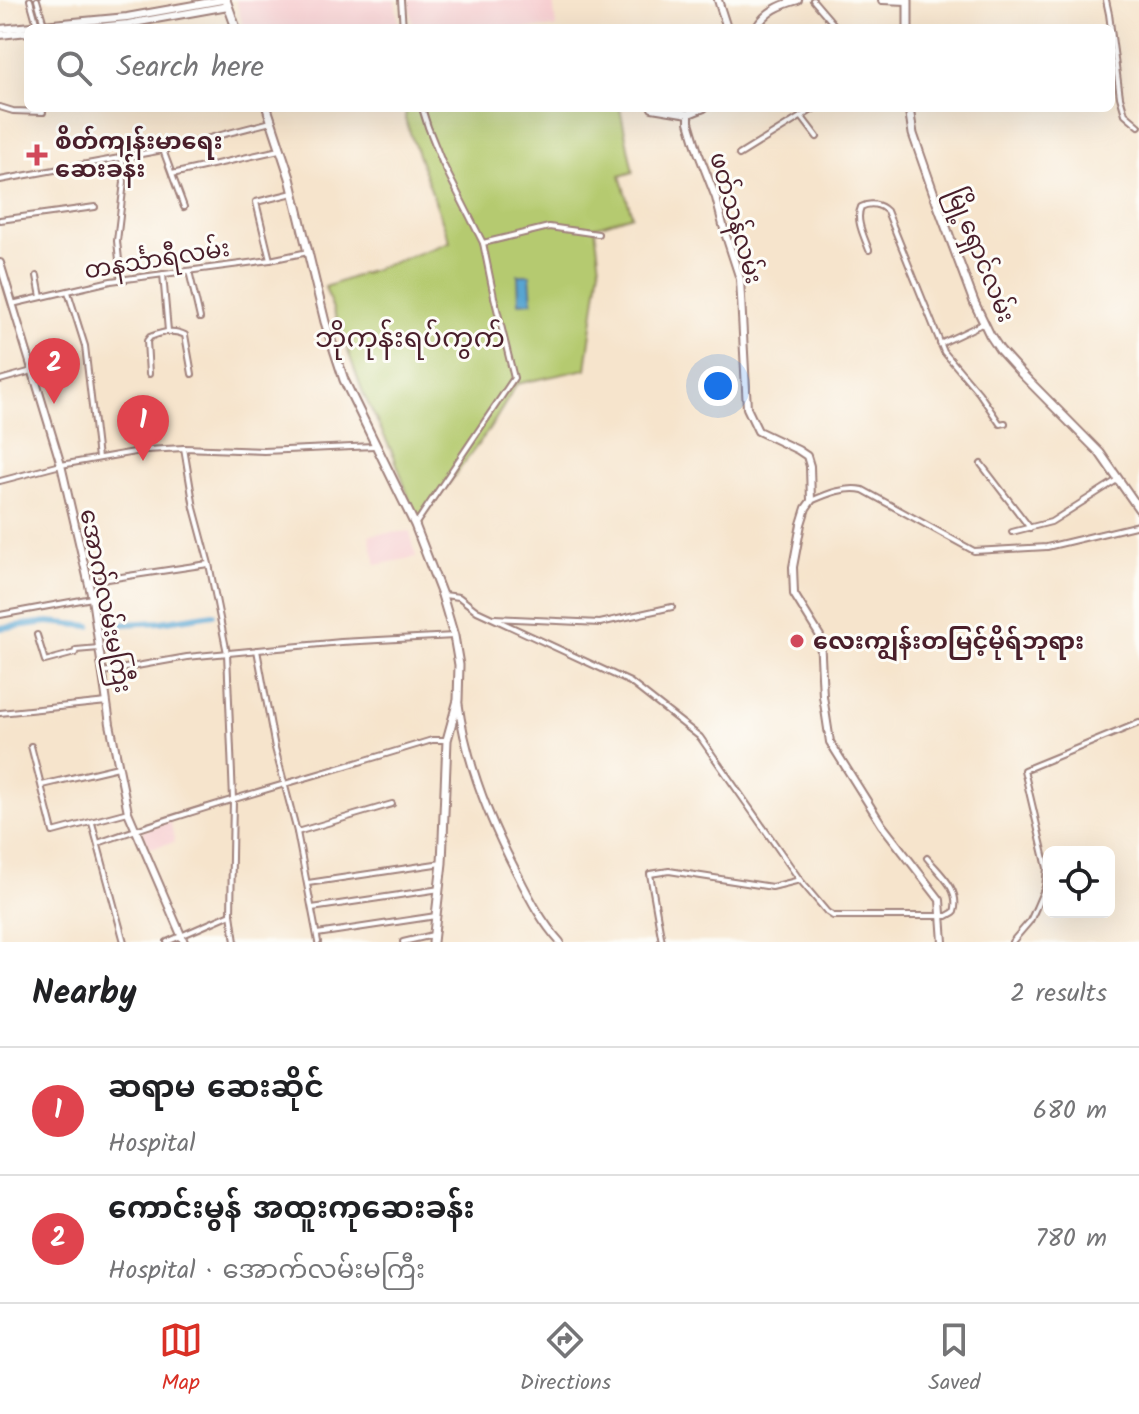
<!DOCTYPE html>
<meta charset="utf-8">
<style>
body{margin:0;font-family:Kalam,"Noto Sans Myanmar",sans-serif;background:#f2f2f2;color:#202124}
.controls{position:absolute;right:24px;bottom:24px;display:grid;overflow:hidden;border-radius:12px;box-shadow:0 8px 32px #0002}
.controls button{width:72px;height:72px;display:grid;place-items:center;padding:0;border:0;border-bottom:2px solid #e0e0e0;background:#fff;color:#202124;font:40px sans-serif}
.you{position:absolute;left:718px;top:386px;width:28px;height:28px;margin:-20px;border:6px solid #fff;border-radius:50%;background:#1a73e8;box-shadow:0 0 0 12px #1a73e833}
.badge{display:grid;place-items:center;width:52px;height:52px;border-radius:50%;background:#d93025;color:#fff;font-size:26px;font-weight:700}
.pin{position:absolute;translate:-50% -66px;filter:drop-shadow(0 2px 4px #0008)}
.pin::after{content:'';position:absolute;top:42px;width:28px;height:24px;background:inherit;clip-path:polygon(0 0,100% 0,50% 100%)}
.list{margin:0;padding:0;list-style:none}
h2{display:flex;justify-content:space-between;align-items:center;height:104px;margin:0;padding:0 32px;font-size:34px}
h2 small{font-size:26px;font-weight:400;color:#757577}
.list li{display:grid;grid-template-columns:52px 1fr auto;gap:24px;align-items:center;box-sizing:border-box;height:128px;padding:0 32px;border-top:2px solid #e0e0e0}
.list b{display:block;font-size:30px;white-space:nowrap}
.list p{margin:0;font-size:26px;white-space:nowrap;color:#757577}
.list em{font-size:26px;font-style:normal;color:#757577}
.icon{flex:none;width:44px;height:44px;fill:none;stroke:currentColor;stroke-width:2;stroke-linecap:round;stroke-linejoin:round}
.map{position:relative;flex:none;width:1139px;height:942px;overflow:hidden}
.search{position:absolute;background:#fff;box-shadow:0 8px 32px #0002;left:24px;right:24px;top:24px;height:88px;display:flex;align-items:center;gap:20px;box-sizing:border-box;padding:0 28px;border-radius:12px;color:#757577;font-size:30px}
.sheet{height:360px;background:#fff}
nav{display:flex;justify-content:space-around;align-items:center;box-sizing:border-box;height:112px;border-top:2px solid #e0e0e0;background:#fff;font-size:22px;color:#757577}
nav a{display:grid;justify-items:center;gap:4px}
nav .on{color:#d93025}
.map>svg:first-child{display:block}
</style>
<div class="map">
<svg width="1139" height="942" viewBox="0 0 1139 942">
<rect width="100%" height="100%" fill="#fdfcf7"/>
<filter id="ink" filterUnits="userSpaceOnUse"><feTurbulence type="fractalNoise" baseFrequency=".0125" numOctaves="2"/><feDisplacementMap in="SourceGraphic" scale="16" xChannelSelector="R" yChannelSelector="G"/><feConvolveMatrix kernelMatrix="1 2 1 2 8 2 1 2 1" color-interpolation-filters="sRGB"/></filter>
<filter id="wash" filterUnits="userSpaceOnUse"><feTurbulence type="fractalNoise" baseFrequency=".006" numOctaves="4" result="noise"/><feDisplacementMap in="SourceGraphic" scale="32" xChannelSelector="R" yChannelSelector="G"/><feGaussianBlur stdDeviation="1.8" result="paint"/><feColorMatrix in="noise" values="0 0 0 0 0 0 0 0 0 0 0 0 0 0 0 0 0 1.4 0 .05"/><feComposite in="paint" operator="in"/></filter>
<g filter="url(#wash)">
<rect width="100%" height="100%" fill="#f6e4cc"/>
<g fill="#f7cfd1">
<path d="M236,0H395L399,28H244Z"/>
<path d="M409,0H553L556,28H413Z"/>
<path d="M410,531L416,557L376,565L369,535Z"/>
<path d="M170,821L175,842L149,848L142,831Z"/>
</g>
<path fill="#b5ca6f" stroke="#80744d" stroke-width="2" d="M406,108H620L633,172L620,176L632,215L595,227L600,267L586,369L517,384L489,430L418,524L394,456L363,393L325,287L450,242L405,119Z"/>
<path fill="#59a5d1" stroke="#52627e" stroke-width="2" d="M518,275H530L532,302L519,303Z"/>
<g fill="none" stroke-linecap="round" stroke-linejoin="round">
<g stroke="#59a5d1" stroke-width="6">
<path d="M103,625L160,622L213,614"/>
<path d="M0,628L48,622L90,626"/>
</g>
</g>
</g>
<g filter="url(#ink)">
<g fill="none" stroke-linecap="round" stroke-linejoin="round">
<g stroke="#a0827c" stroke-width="8">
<g id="minor">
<path d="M30,0L37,25"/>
<path d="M37,0L45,28"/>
<path d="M401,0L403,28"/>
<path d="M813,0L837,28"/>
<path d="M1106,0L1109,14L1120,97L1125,114L1139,126"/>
<path d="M0,107L13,111L43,112"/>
<path d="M801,116L817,137"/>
<path d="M163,150L184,207"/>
<path d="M739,155L815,108"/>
<path d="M172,174L279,150"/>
<path d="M0,180L163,150L271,122"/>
<path d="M0,220L95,207"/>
<path d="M483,243L549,227L598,234"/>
<path d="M869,250C864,236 855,220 861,207C870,202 880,204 887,211L944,352L979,393L1000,424L1005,423"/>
<path d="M270,260L256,202L293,193"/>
<path d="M189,271L200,318"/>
<path d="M163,274L168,331"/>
<path d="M37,276L41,297"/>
<path d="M121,279L117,241L124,182L122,158"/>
<path d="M68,292L85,346L98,458"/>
<path d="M12,304L111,281L270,260L308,252"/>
<path d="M940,344L984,323"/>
<path d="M149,374L147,341L150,337C161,332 174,329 185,335L192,374"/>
<path d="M0,380L32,371"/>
<path d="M184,448L194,508L209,564L227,653L233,799L231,914L235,942"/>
<path d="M981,464L1030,528"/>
<path d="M0,481L61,465L146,450L184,448L264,451L374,446"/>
<path d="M811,501C827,494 846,486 863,490L974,551L1047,547L1139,525"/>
<path d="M415,525L514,378L494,297L483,243L442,162L428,127L422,108"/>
<path d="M1012,532L1051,522L1117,480"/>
<path d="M88,582L208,564"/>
<path d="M444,595L459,597L477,611L630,682L700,737L800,880L827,912L833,916H947L954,912C961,890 940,874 927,858"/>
<path d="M0,615L92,598"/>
<path d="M495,618L600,623L672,607"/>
<path d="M37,635L45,661L75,653L76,650L99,648"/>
<path d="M257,650L275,748L297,832L318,942"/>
<path d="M103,672L187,657L341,642L454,636"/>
<path d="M0,713L107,702"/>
<path d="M31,746L53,832L128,812"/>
<path d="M42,785L118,767"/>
<path d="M92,823L124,942"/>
<path d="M297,832L392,804"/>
<path d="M98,843C208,804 320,775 432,740H447"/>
<path d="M308,883L442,863"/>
<path d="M312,908L440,889"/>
<path d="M317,934L436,916"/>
<path d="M167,942L231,914"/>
<path d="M403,942L433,935"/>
<path d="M662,942L650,874L669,871L772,887L800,880"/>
<path d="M1012,942L1030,921L1036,908L1045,887L1047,868L1024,770L1139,723"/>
</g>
</g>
<g stroke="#a0827c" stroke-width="10">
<g id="tertiary">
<path d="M718,0L727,28"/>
<path d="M89,28L128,24L228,6"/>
<path d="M0,29L127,17L222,0"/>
<path d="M0,35L28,32"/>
<path d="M694,108L689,114V122L698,152L716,198L725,233L740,279L747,408L758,431L798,450L807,456L810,466L811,501L806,508L801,524L793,567L794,594L820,636L823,696L830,742L882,825L940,900L943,942"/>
</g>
</g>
<g stroke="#a0827c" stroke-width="10">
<g id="secondary">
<path d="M882,0L908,1"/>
<path d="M756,28C766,11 780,5 798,0"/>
<path d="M652,108L689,114L704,108"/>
<path d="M0,263L61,465L92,598L110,724L128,812L184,942"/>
<path d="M458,701C466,763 489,820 518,875C530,899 542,922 560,942"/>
</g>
</g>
<g stroke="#a0827c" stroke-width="11">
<g id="primary">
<path d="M226,0L236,28"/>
<path d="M267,108L290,178L325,322L344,380L415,525L442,595L454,636L459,665L458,700L447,740L442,863L433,942"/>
</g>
</g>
<g stroke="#a0827c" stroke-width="11">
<g id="trunk">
<path d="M908,28V0"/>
<path d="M909,108L913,134L937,203L974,302L990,335L1000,350L1020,372L1100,453L1139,509"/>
</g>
</g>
<use href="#minor" stroke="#fff" stroke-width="4"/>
<use href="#tertiary" stroke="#fff" stroke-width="6"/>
<use href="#secondary" stroke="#fff" stroke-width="6"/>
<use href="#primary" stroke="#fff" stroke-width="7"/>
<use href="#trunk" stroke="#fff" stroke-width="7"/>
</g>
</g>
<g fill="#d1495b" stroke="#fdfcf7" stroke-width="3">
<path d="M33 143h8v8h8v8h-8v8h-8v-8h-8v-8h8z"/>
<circle cx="797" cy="641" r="8"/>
</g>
<g text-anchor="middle" stroke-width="6" stroke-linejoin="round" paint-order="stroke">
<g font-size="24" font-weight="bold" fill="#4a1f2b" stroke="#fdfcf7" text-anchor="start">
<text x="55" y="149">စိတ်ကျန်းမာရေး<tspan x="55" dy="28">ဆေးခန်း</tspan></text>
<text x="813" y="649">လေးကျွန်းတမြင့်မိုရ်ဘုရား</text>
</g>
<g font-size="24" fill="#4a1f2b" stroke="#fdfcf7">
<text transform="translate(736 218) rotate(74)" y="8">ဖတ်သန်လမ်း</text>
<text transform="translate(981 255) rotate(68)" y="8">မြို့ရှောင်လမ်း</text>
<text transform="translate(157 259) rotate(-9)" y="8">တနင်္သာရီလမ်း</text>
<text transform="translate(106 601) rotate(79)" y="8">အောက်လမ်းမကြီး</text>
</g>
<g font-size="28" fill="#4a1f2b" stroke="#fdfcf7">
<text x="410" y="347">ဘိုကုန်းရပ်ကွက်</text>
</g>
</g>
</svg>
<div class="controls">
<button><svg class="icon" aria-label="locate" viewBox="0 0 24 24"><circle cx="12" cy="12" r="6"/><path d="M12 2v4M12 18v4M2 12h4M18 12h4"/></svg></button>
</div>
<div class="you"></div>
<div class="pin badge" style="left:143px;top:461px;background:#e0444e">1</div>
<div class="pin badge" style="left:54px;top:404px;background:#e0444e">2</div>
<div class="search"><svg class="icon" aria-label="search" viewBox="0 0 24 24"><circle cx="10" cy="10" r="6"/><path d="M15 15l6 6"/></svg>Search here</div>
</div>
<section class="sheet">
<h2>Nearby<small>2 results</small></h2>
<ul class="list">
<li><span class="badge" style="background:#e0444e">1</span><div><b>ဆရာမ ဆေးဆိုင်</b><p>Hospital</p></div><em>680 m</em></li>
<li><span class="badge" style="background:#e0444e">2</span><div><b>ကောင်းမွန် အထူးကုဆေးခန်း</b><p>Hospital · အောက်လမ်းမကြီး</p></div><em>780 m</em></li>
</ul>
</section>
<nav>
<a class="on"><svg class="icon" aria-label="map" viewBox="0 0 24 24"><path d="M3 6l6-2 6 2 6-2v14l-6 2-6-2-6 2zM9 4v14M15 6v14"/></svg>Map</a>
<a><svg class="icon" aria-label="directions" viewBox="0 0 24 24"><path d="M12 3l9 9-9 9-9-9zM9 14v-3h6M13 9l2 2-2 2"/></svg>Directions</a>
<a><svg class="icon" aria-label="saved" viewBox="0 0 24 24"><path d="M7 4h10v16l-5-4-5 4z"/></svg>Saved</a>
</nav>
